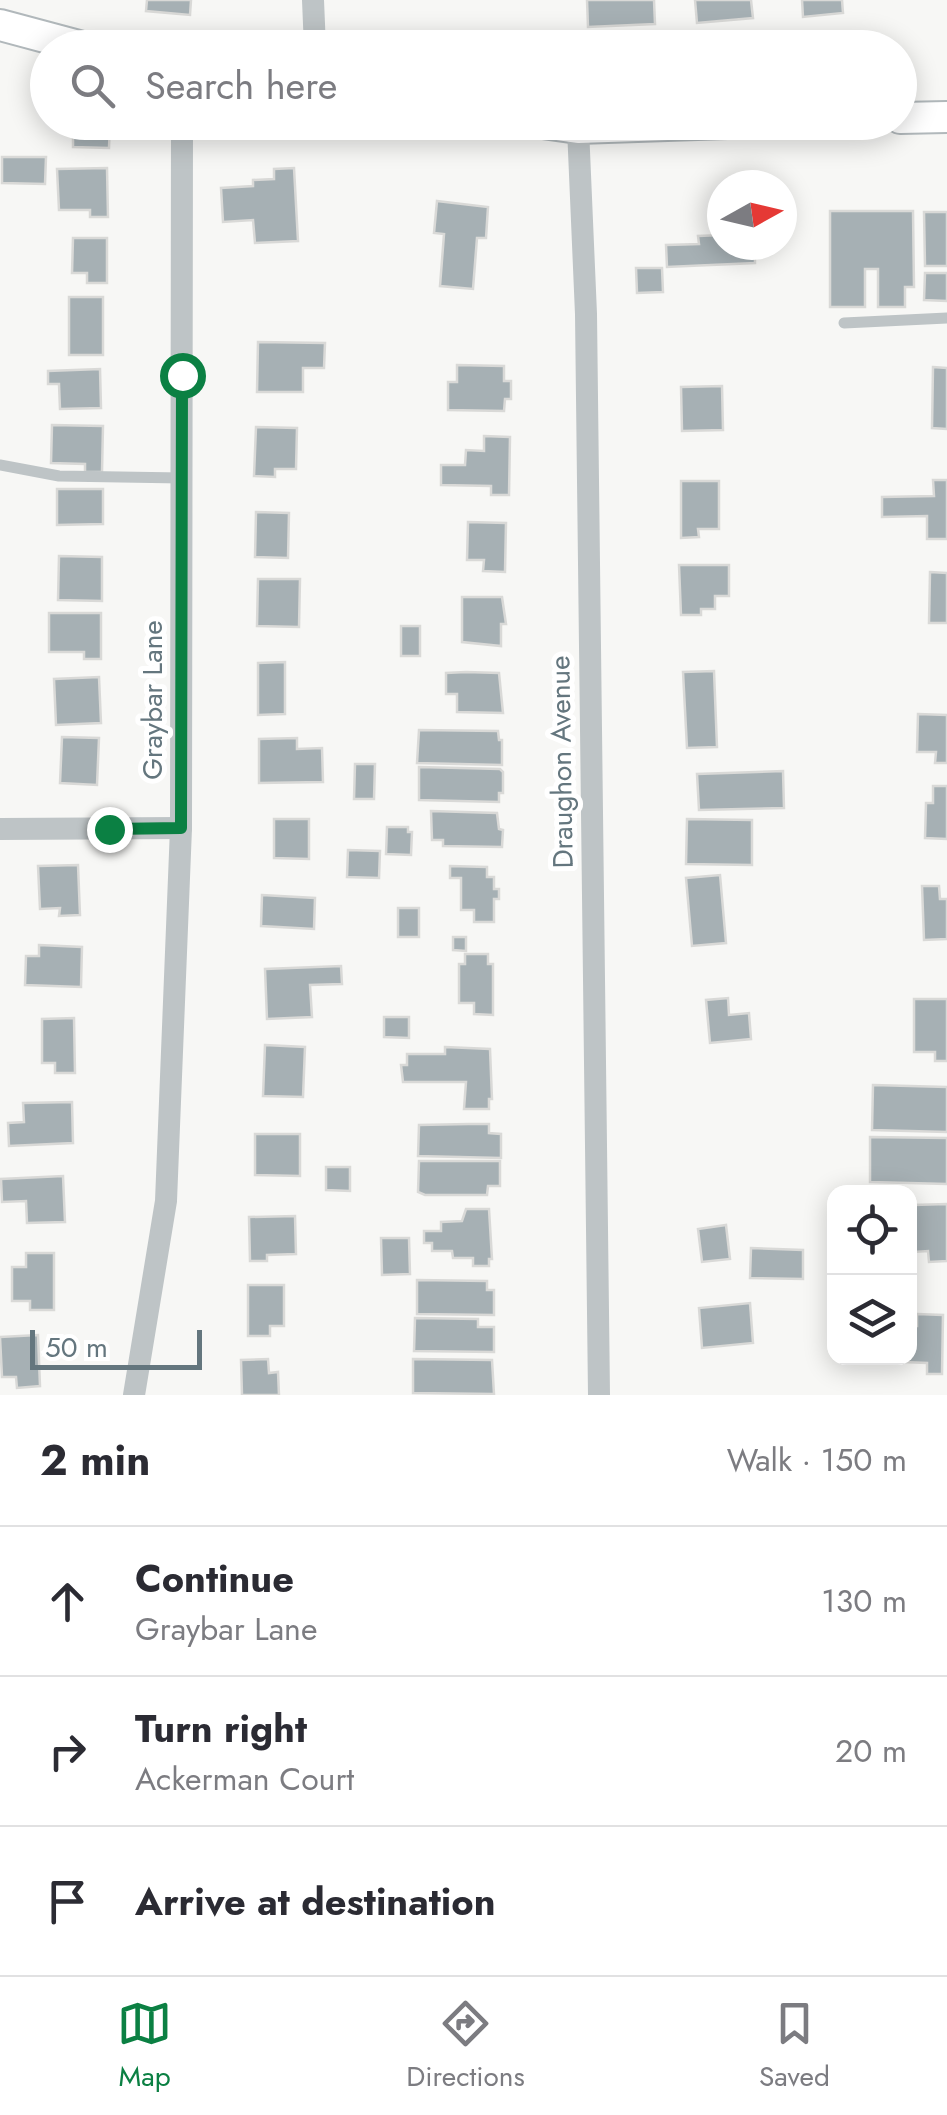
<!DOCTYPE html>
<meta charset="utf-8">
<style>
body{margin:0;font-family:Jost,sans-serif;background:#f7f7f7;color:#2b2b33}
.controls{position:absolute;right:30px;bottom:30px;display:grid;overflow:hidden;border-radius:20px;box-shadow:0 5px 25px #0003}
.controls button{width:90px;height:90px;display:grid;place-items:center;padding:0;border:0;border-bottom:2px solid #e1e1e2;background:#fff;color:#2b2b33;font:50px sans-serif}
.compass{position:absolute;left:707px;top:170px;width:90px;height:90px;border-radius:50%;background:#fff;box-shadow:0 5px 25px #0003;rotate:82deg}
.scale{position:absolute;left:30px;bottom:25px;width:172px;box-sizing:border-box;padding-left:10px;border:5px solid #64767e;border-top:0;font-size:28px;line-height:35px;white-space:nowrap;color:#64767e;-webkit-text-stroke:8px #fff;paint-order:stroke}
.stop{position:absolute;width:30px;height:30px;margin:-22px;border:8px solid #0b8043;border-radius:50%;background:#fff}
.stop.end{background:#0b8043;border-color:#fff;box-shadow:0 2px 10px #0008}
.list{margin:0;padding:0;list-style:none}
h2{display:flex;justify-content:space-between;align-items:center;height:130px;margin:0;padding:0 40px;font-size:42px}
h2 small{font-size:32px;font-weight:400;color:#7c7c81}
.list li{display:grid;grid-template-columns:65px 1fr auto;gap:30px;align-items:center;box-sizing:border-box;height:150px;padding:0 40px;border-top:2px solid #e1e1e2}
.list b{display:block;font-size:38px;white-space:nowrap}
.list p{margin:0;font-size:32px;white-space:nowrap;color:#7c7c81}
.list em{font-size:32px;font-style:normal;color:#7c7c81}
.icon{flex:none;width:55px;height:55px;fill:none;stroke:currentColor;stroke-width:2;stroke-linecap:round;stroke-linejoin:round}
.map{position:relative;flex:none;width:947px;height:1395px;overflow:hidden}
.search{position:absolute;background:#fff;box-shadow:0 5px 25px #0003;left:30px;right:30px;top:30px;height:110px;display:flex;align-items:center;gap:25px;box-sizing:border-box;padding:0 35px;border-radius:55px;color:#7c7c81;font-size:38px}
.sheet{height:580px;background:#fff}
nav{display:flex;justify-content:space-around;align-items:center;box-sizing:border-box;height:140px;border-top:2px solid #e1e1e2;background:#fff;font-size:28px;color:#7c7c81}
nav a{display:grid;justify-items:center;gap:5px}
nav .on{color:#0b8043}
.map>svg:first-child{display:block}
</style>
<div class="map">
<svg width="947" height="1395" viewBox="0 0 947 1395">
<rect width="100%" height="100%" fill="#f7f7f5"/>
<g fill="#a6b0b4" stroke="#d9d9d7" stroke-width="2.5">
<path d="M147,0H191L190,15L146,11Z"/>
<path d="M587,0H654L655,24L588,27Z"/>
<path d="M695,0H751L753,18L697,23Z"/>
<path d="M802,0H842L843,13L803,17Z"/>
<path d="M73,122H110L109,148L73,147Z"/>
<path d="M2,157H46L45,184L2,183Z"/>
<path d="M107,168L108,217H90V210H59L57,169Z"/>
<path d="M294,168L298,241L255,243L253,220L223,222L221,188L253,186V180L274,179V169Z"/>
<path d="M437,201L488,207L486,238H477L473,289L440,286L444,234L434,233Z"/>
<path d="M830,211H913L914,287H905V307H878V269H865V307H830Z"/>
<path d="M924,212H947V266H925Z"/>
<path d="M722,235V245H755V263L667,267L666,245L699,244L698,236Z"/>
<path d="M73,238H107V283H87V273H72Z"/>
<path d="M636,268H662L663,292L637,293Z"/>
<path d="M925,273H947V301L924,300Z"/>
<rect x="69" y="297" width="34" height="58"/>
<path d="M258,342L325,343L324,368H303V392H257Z"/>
<path d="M457,365L504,366V381H511V399H505L504,411L448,410V382H457Z"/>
<path d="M933,367L947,368V429L932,428Z"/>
<path d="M100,369L101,408L60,409L59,384H48V371Z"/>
<path d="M722,386L723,430L682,431L681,387Z"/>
<path d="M52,425L103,426L102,472H85V464L51,463Z"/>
<path d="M256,427L297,428L296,469H275V477L254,476Z"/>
<path d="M484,436L510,437L509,495H491V486L441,485V465H465L466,450L484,451Z"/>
<path d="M933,480H947V539H927V516L882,517V497L934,496Z"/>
<path d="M681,481H719V529H698L699,537L681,538Z"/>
<path d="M57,489H103V524L57,525Z"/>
<path d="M256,512L289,513L288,558L255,557Z"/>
<path d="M468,522L506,523L505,572L483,571L484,560H467Z"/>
<path d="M59,556L102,557V601L58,600Z"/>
<path d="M679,565H729V596H715V609H701V615H681Z"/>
<path d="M930,572L947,573V623H929Z"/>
<path d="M258,579H300L299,627L257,626Z"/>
<path d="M462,597H502L506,624H501V646L462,642Z"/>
<path d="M49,613H101V659H84V652H49Z"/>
<rect x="401" y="626" width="19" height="30"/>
<path d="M285,662V714L258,715V663Z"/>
<path d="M714,671L717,747L687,748L683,672Z"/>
<path d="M466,672L499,673L503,713L457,712V694H446V673Z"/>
<path d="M99,677L101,723L56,725L54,679Z"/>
<path d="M918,714L947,715V763H935L936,752H917Z"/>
<path d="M419,730L498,731L499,740H502V765L417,763Z"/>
<path d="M62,737L99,738L97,785L60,783Z"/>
<path d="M297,738V749L322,748L323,782L259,783V739Z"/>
<path d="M355,764H375L374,799H354Z"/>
<path d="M419,767L500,769L503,772V793H499V802L419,800Z"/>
<path d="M783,771L784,808L699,810L697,774Z"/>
<path d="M933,786H947V839L925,838L926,803H933Z"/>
<path d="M431,811L497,813L499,829L503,830L502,847L443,846V840H432Z"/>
<path d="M274,819H309V859L274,858Z"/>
<path d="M687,819L752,820V865L686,864Z"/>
<path d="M387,827H408V832H412L411,855L386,854Z"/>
<path d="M348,850L380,851L379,878L347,877Z"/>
<path d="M78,865L80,915L59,916L60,908L40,909L38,866Z"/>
<path d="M450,866L487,867V877H494V889H499V899H494V922H474V910H461V878H450Z"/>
<path d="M720,875L726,943L692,946L686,878Z"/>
<path d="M922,886H939L940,899H947V939L924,940Z"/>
<path d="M262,895L315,898L314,929L261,926Z"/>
<rect x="398" y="908" width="21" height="29"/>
<path d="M453,937H466V951L453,950Z"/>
<path d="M39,945L82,947L81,987L25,985L26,956H39Z"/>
<path d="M465,954H488V964H493V1015L474,1014V1003H459V964H465Z"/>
<path d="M341,966L342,984L310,985L312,1017L267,1019L265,969Z"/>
<path d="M728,998L729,1015L749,1013L751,1039L710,1043L706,1000Z"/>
<path d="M914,999H947V1061H935V1052H914Z"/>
<path d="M384,1017H409V1038L384,1037Z"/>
<path d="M74,1018L75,1073H55V1063H42V1019Z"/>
<path d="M265,1045L305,1047L303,1097L263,1096Z"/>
<path d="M445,1047L490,1049L492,1099H489V1109H464L466,1082H403L401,1065H407V1054H445Z"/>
<path d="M873,1085L947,1087V1132L872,1130Z"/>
<path d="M72,1102L73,1143L9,1146L8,1123L24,1122L23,1103Z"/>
<path d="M469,1124H489V1133L501,1134V1158L418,1156L419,1125Z"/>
<path d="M255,1134H300V1176L255,1175Z"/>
<path d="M870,1137L947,1138V1184L870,1182Z"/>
<path d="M419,1161H500V1186H488L487,1195H425L418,1192Z"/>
<path d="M326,1167H350V1191L326,1190Z"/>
<path d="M63,1176L65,1222L27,1223L26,1201L2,1202L1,1179Z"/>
<path d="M947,1204V1261L929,1262L928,1251L913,1252L910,1212H913V1205Z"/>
<path d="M466,1209H489L492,1259H489V1266H473V1258H453L452,1251H432V1243H424V1231H441V1222L462,1221Z"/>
<path d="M295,1216L296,1254L267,1255V1261H250L249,1217Z"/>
<path d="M726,1225L730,1259L702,1262L698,1229Z"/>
<path d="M381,1238H409L410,1274L382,1275Z"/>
<path d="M751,1248L803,1250V1279L750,1278Z"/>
<path d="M26,1253H54V1310H30V1301H12V1267H26Z"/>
<path d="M417,1280L487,1281V1290H494V1315L417,1314Z"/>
<path d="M248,1285H284V1326H270V1336H248Z"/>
<path d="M750,1303L753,1343L702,1348L699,1308Z"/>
<path d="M917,1314L943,1315L942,1374H927V1363L904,1362L905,1358H910V1326H917Z"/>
<path d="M415,1318L478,1319V1327H494V1352L414,1351Z"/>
<path d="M38,1335L40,1386L17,1388L16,1377H2L0,1337Z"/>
<path d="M268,1359L269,1373L278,1372L279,1395H242L241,1360Z"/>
<path d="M413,1359L492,1360L494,1394L413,1393Z"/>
</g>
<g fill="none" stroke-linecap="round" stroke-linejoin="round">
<g stroke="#b1b8bb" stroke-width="34">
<g id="secondary">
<path d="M0,25L86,48"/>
<path d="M900,118L947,117"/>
<path d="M535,122L578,128L757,122"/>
</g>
</g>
<g stroke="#bec4c6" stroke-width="11">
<path d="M844,323L947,318"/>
<path d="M0,465L59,476L182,478"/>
</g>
<g stroke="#bec4c6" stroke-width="22">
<path d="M313,0L315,48"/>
<path d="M578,128L586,314L599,1395"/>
<path d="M0,829L181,828"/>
<path d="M134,1395L166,1201L181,828L182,122"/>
</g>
<use href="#secondary" stroke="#fff" stroke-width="30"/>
</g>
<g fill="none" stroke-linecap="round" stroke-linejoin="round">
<path stroke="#0b8043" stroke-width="12" d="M109,829L181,828L182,375"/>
</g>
<g text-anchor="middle" stroke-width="10" stroke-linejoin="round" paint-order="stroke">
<g font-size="28" fill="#64767e" stroke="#fff">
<text transform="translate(152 700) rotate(-90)" y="10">Graybar Lane</text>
<text transform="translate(561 762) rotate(-91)" y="10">Draughon Avenue</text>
</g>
</g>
</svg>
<div class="controls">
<button><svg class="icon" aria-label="locate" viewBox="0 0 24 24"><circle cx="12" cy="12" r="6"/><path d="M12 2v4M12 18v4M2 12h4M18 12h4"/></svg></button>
<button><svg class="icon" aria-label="layers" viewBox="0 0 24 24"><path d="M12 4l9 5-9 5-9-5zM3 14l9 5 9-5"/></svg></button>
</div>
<svg class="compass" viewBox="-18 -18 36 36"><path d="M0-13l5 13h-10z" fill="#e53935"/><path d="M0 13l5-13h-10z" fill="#7c7c81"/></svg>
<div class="scale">50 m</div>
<div class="stop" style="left:182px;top:375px"></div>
<div class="stop end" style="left:109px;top:829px"></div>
<div class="search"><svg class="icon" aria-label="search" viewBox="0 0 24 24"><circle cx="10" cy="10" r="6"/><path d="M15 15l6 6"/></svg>Search here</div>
</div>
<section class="sheet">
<h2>2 min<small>Walk · 150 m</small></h2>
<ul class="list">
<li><svg class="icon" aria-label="ahead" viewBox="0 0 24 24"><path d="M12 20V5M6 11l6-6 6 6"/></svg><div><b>Continue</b><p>Graybar Lane</p></div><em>130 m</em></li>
<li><svg class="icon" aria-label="right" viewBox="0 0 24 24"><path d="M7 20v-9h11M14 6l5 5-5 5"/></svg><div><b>Turn right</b><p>Ackerman Court</p></div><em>20 m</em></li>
<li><svg class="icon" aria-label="arrive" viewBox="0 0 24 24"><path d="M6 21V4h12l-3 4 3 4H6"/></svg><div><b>Arrive at destination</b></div></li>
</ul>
</section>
<nav>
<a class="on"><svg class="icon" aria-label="map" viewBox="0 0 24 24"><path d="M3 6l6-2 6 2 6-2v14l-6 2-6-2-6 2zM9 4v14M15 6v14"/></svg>Map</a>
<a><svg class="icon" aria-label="directions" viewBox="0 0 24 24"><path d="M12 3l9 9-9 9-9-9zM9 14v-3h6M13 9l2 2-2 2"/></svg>Directions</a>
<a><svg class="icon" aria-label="saved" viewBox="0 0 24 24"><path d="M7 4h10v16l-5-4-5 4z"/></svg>Saved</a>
</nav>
